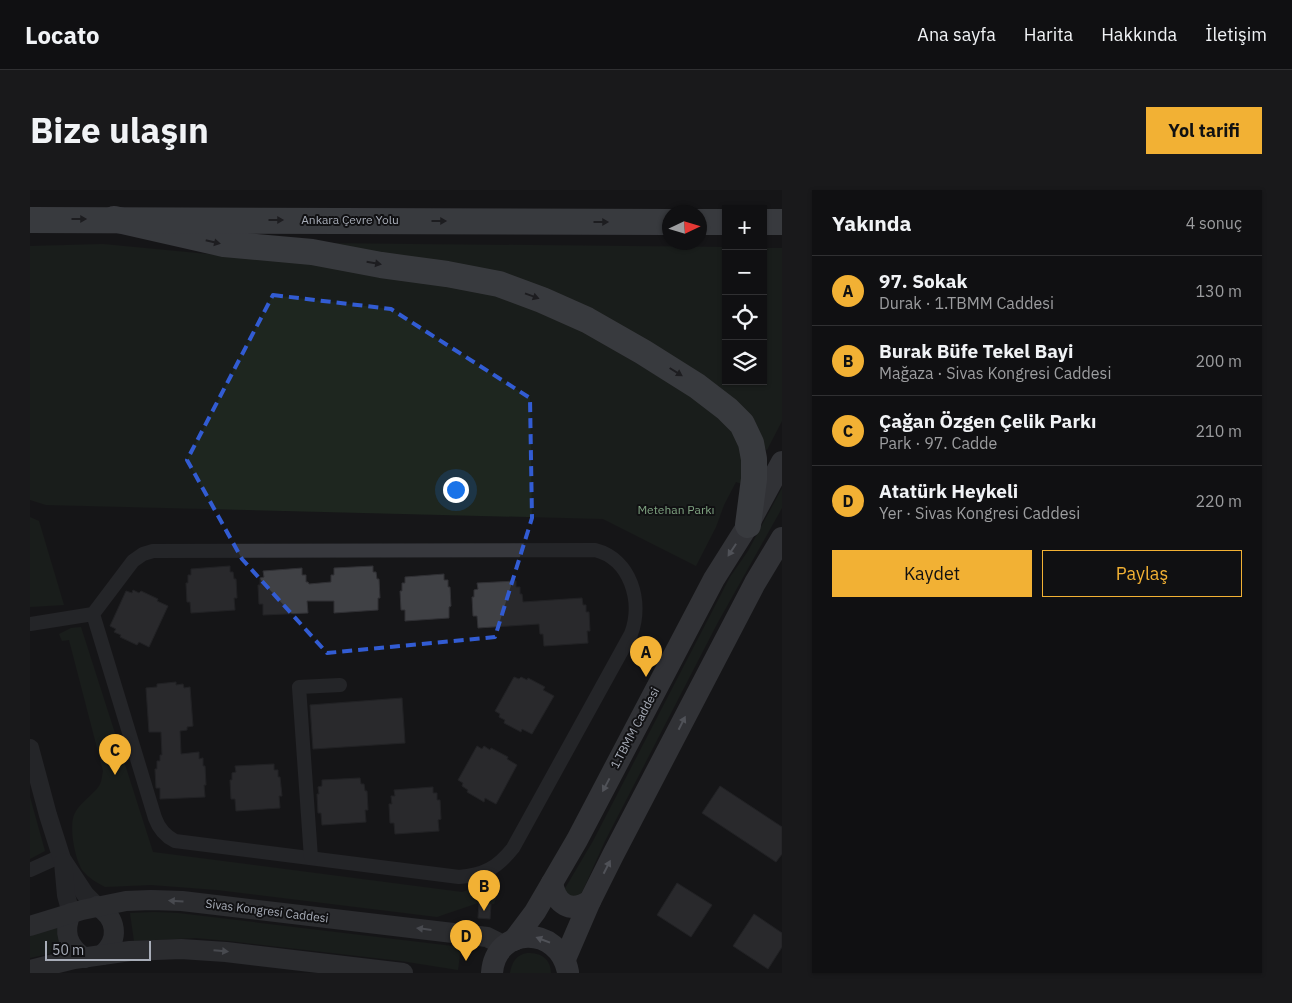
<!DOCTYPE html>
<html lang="tr">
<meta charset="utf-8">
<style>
body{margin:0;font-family:"IBM Plex Sans",sans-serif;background:#19191b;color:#f1f3f6}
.controls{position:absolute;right:15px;top:15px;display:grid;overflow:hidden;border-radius:0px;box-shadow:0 1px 4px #0004}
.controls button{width:45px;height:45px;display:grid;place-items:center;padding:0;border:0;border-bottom:1px solid #303032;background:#101012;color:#f1f3f6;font:25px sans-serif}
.compass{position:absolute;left:632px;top:15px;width:45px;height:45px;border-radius:50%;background:#101012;box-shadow:0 1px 4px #0004;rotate:86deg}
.scale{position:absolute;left:15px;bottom:12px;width:106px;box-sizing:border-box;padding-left:5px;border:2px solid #a8adb8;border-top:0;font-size:14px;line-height:18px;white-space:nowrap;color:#a8adb8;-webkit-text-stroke:4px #111113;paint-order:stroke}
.you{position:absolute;left:425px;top:299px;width:18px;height:18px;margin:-12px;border:4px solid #fff;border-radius:50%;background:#1a73e8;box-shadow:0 0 0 8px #1a73e833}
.badge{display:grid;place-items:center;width:32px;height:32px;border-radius:50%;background:#f2b134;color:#111;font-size:16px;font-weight:700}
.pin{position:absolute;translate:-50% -41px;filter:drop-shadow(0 1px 2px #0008)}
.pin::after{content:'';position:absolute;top:26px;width:18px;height:15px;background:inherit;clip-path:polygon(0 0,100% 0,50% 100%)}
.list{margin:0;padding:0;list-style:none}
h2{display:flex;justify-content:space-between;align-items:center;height:65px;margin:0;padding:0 20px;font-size:21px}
h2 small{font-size:16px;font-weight:400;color:#9c9d9f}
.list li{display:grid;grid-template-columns:32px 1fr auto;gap:15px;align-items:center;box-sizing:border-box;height:70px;padding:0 20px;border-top:1px solid #303032}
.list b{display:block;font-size:19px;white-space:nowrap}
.list p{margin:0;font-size:16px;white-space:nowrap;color:#9c9d9f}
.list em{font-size:16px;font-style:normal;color:#9c9d9f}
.actions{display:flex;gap:10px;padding:15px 20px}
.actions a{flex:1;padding:11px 0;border:1px solid #f2b134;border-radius:0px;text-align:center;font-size:18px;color:#f2b134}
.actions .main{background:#f2b134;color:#111}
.icon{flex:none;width:28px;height:28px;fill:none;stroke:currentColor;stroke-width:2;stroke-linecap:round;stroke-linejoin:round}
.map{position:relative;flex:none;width:752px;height:783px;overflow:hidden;border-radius:0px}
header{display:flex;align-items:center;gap:30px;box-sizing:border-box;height:70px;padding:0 25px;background:#101012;border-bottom:1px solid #303032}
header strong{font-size:24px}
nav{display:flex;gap:28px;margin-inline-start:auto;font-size:18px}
.intro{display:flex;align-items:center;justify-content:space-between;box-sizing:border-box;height:120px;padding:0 30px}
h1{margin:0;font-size:35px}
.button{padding:12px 22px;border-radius:0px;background:#f2b134;color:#111;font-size:18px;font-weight:700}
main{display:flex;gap:30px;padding:0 30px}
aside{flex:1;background:#101012;border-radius:0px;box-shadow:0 1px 4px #0004}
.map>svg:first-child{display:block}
</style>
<header>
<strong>Locato</strong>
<nav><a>Ana sayfa</a><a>Harita</a><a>Hakkında</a><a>İletişim</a></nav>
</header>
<div class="intro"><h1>Bize ulaşın</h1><a class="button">Yol tarifi</a></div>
<main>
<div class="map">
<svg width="752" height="783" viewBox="0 0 752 783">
<rect width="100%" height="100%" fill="#161618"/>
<g fill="#1e261f">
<path d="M286,53L696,57V191H733V58H752V231L737,260L584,133Z"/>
<path d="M73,54L293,75L454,102L534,130L693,225L715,262L712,294L706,292L694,315L686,337L666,376L573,329L16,315L0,310V56Z"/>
<path d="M752,298V318L687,434L575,651L549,709H544L534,700L563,651L700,387L718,361Z"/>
<path d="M0,327L9,331L34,415L0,417Z"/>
<path d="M51,437L123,662L432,702L468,690V702L464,714L448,713L407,727L187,700L121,695L75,697C67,693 59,688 53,681C45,670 39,638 44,625C49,613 62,606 69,596C72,592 72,585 73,581L39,450L32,451L29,444L41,438Z"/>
<path d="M0,607L15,661L0,669Z"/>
<path d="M124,722L148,723L431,757L428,780L371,771L199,751L166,748L104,751L100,723Z"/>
<path d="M30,734L37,760L0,768V744Z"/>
<path d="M497,763C511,763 520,768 521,783H480C482,772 486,765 497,763Z"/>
</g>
<g fill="#404145" stroke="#303034">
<path d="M200,376V382H203L204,389H206L207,408H204L205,420L161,423L160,412H157L156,393H158V385H161V379Z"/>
<path d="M343,376V382H346L347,389H349L350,408H348V420L304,423V411H277L278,423L233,425V414H229L228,395H230V388L234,387L233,381L272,378V385H276V392H278L279,394L301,392V385H304V378Z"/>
<path d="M414,384V390H418V397H420L421,416L419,417V428L375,431V420H371L370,401H372V393H375V387Z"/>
<path d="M486,391V397H490V404H492L493,412L552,408L553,415H556V422H559L560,441H557L558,453L514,456L513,444H510L509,434L448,438L447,426H443L442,407H444V400L448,399L447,393Z"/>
<path d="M103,400L109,403L111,401L128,409L127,411L138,416L119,457L109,452L107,455L90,447L91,445L84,442L86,439L80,436L96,401L102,403Z"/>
<path d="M484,487L489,489L491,487L497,490L498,488L515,497L513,500L524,506L502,544L492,539L491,542L474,533L475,530L469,527L470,524L465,521Z"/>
<path d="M146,492V495L153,494L154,498L160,497L163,536L157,537V540L150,541L151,564L169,562V569L173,568V576H175L176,595H174L175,607L130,609V598H126L125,579H127V571H130V565H132L131,542H119L116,498L127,497V494Z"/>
<path d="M372,508L375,553L283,559L280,515Z"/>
<path d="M447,556L452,559L454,556L460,560L461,558L478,567L477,569L487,575L466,614L455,608L454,612L437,602L438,600L432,596L433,593L428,590Z"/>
<path d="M244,574V580H248V587H250L252,606H249L250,618L206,621L205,609H201L200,590H202V583L206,582L205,576Z"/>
<path d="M330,588L331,594H334L335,601H337L338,620H335L336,632L292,635L291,623H288L287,604H289L288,597L292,596V590Z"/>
<path d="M690,596L752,637V664L746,672L672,623Z"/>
<path d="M403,597V603H407V610H410L411,629L408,630L409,641L365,644L364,633H360L359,614H362L361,606H365L364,600Z"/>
<path d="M647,693L682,715L661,747L627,725Z"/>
<path d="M449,713L461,714L460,729L448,728Z"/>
<path d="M724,724L752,743V757L738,779L703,756Z"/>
</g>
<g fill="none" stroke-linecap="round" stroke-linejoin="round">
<g stroke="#37383d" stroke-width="14">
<path d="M0,434L63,424L103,371L113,364L123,361L565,360C601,369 613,412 601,444L483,658C467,678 454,685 429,687L145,651C135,646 129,639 125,628L63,424"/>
<path d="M281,668L269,497L310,495"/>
<path d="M0,680L31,666"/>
</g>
<g stroke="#37383d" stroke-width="18">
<path d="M0,558L18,625L32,669L55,704L67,716"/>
<path d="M33,672L36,705L41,723"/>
</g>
<g stroke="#45474d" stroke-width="20">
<path d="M67,716C87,728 90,749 72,765"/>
<path d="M41,723C33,742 37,756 55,768"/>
<path d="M0,736L52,720L96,711L121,710L152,711L457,747L475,756"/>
<path d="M0,780L44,769L100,761L151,759L196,762L373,783"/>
</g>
<g stroke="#53555c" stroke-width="22">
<path d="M522,693C526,714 540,724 560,711"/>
<path d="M484,750L505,722L547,650L684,389L718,335L752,272"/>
<path d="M535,769L560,711L583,665L725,393L752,348"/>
<path d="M462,783C465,736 529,734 538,782"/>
</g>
<g stroke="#63666e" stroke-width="26">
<path d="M84,29L194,54L282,62L351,75L417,84L469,94L512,110L557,130L613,162L667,196L697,219L712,234L721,253L724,269V289L718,335"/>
<path d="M0,30L639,32"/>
<path d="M669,32H696"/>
<path d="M733,32H752"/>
</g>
</g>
<defs><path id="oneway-solid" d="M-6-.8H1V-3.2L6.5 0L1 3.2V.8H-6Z" transform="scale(1.25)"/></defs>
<g fill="#26262a">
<use href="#oneway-solid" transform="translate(49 29)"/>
<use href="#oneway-solid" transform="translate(246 30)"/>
<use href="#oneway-solid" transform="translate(409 31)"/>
<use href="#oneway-solid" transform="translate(571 32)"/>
<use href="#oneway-solid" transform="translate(183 52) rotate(13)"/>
<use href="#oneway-solid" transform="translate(344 73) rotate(10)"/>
<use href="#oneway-solid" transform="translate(502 106) rotate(20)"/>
<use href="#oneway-solid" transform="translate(646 182) rotate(32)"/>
</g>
<g fill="#979ba6">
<use href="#oneway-solid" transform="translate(702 360) rotate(123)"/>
<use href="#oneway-solid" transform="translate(652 533) rotate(-63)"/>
<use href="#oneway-solid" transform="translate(576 595) rotate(118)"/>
<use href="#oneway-solid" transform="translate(577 677) rotate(-63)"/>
<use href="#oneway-solid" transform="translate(513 750) rotate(-159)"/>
</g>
<g fill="#858993">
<use href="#oneway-solid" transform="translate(146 711) rotate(-177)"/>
<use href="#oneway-solid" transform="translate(394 739) rotate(-173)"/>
<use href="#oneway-solid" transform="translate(191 761) rotate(5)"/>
</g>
<path d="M0 0H752V783H0ZM243,105L361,119L500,208L502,328L465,447L297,463L212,369L157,270Z" fill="#161618" fill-opacity=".55" fill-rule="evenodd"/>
<path fill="none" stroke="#325cd3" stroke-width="4" stroke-dasharray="10 6" stroke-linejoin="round" d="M243,105L361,119L500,208L502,328L465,447L297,463L212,369L157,270Z"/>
<g text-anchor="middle" stroke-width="4" stroke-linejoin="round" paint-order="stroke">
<g font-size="12" fill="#a8adb8" stroke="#111113">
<text x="320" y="34">Ankara Çevre Yolu</text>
<text transform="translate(605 538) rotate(-62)" y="4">1.TBMM Caddesi</text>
<text transform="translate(237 721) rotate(7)" y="4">Sivas Kongresi Caddesi</text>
</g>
<g font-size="12" fill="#7fa381" stroke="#111113">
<text x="646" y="324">Metehan Parkı</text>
</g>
</g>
</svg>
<div class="controls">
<button>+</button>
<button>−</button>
<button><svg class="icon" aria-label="locate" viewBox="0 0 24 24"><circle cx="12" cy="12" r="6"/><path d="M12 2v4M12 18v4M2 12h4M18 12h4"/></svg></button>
<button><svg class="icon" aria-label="layers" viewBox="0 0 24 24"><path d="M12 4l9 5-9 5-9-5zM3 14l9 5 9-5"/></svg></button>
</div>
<svg class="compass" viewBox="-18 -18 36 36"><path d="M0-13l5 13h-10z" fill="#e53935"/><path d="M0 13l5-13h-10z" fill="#9c9d9f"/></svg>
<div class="scale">50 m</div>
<div class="you"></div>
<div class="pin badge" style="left:616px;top:487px">A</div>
<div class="pin badge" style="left:454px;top:721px">B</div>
<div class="pin badge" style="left:85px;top:585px">C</div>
<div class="pin badge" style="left:436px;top:771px">D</div>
</div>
<aside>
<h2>Yakında<small>4 sonuç</small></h2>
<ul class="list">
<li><span class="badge">A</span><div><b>97. Sokak</b><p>Durak · 1.TBMM Caddesi</p></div><em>130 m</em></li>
<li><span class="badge">B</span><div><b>Burak Büfe Tekel Bayi</b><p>Mağaza · Sivas Kongresi Caddesi</p></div><em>200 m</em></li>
<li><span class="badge">C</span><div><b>Çağan Özgen Çelik Parkı</b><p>Park · 97. Cadde</p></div><em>210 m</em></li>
<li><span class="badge">D</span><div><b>Atatürk Heykeli</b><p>Yer · Sivas Kongresi Caddesi</p></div><em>220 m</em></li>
</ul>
<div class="actions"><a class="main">Kaydet</a><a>Paylaş</a></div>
</aside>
</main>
